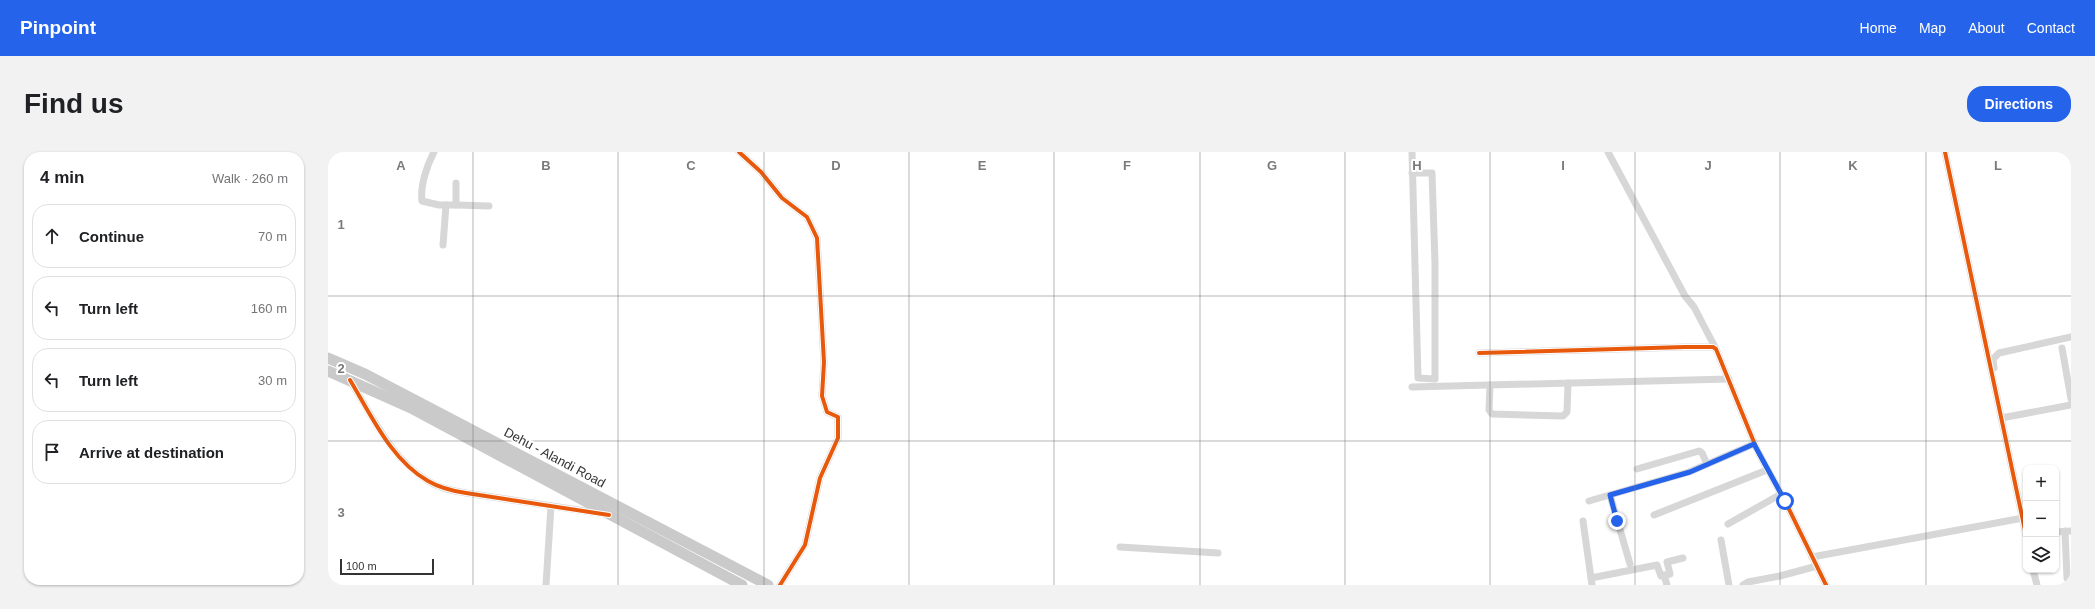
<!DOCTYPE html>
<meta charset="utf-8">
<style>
body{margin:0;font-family:Helvetica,sans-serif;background:#f2f2f2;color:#202124}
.controls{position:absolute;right:12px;bottom:12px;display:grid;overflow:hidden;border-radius:8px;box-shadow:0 1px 3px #0004}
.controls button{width:36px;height:36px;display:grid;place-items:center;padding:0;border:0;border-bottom:1px solid #e0e0e0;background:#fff;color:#202124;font:20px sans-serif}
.scale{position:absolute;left:12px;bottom:10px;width:94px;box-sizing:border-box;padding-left:4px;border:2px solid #333;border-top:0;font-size:11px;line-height:14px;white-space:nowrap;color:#333;-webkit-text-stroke:3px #fff;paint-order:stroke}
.stop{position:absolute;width:12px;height:12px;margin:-9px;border:3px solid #2563eb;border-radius:50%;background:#fff}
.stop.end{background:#2563eb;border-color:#fff;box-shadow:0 1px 4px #0008}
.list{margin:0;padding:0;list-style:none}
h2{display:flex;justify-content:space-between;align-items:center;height:52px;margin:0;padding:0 16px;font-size:17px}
h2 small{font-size:13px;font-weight:400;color:#757577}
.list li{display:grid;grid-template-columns:26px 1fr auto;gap:12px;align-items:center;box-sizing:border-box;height:64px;margin:0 8px 8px;padding:0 8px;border:1px solid #e0e0e0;border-radius:16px}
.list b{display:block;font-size:15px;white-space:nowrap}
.list em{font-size:13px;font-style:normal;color:#757577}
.icon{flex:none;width:22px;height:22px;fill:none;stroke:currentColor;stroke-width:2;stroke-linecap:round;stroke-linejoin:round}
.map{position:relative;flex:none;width:1743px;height:433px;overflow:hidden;border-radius:16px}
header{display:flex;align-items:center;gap:24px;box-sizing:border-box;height:56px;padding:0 20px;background:#2563eb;color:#fff}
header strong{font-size:19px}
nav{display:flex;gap:22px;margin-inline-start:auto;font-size:14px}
.intro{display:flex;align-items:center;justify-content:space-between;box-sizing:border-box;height:96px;padding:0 24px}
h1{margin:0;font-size:28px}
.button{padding:10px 18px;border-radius:16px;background:#2563eb;color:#fff;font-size:14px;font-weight:700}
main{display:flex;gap:24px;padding:0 24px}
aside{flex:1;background:#fff;border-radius:16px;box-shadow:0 1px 3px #0004}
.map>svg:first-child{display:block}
</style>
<header>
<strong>Pinpoint</strong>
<nav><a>Home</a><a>Map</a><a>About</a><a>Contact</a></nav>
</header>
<div class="intro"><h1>Find us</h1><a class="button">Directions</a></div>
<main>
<aside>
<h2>4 min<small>Walk · 260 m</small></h2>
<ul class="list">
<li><svg class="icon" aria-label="ahead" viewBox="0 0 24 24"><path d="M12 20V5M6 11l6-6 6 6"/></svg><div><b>Continue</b></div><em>70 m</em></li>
<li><svg class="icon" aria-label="left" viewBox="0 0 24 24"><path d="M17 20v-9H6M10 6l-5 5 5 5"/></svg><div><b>Turn left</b></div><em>160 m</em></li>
<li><svg class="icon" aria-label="left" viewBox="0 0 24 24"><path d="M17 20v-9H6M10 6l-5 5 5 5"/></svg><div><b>Turn left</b></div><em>30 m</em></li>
<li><svg class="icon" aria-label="arrive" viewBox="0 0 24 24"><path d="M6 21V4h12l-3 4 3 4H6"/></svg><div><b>Arrive at destination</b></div></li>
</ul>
</aside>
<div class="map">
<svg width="1743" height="433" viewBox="0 0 1743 433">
<rect width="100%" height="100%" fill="#fff"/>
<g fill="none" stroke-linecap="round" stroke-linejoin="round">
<g stroke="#d7d7d7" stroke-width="7">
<path d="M106,0C99,13 92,34 94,49L111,53H128V31"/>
<path d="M411,0L433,20L454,46L479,65L489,86L496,210L494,244L499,260L510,265V286L492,326L477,393L452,433"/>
<path d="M1084,0L1090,226L1107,227V111L1104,21H1084"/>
<path d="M1280,0L1357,144L1366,155L1388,197"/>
<path d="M1617,0L1698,383"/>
<path d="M128,53L161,54"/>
<path d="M115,93L118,53"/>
<path d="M1734,196L1743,247"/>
<path d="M1151,201L1357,195H1385L1388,197L1430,300L1457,349L1498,433"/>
<path d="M1666,216L1665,207L1671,201L1743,185"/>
<path d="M23,230C44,264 64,308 100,329C111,336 124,339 138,341L277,362"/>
<path d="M1162,233L1161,258L1164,262L1235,264L1239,260L1240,231"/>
<path d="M1084,235L1401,227"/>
<path d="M1673,266L1743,253"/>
<path d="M1309,317L1371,299L1374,301L1379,312"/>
<path d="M1282,343L1302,412"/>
<path d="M1261,349L1361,320L1426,292"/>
<path d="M1326,363L1439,318"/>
<path d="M1255,369L1263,426"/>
<path d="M1400,372L1453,342"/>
<path d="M1737,379L1739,426"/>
<path d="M1728,380L1743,379"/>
<path d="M1393,388L1401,433"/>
<path d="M792,395L890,401"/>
<path d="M1484,405L1695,366"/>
<path d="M1705,418L1709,433"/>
<path d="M1336,423L1339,433"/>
<path d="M218,433L223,354"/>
<path d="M1264,433L1263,426L1329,413L1333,424L1342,422L1339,410L1355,406"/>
<path d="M1415,433L1420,430L1452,424L1489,414"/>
</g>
<g stroke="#cacaca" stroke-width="11">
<path d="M0,206L37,222L440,433"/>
<path d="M0,219L83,256L414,433"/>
</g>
<g stroke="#fff" stroke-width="6">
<g id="cycleway">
<path d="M411,0L433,20L454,46L479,65L489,86L496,210L494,244L499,260L510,265V286L492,326L477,393L452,433"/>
<path d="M1617,0L1698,383"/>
<path d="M1151,201L1357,195H1385L1388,197L1430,300L1457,349L1498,433"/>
<path d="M22,228C43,263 63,308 100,329C112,336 124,339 138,341L281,363"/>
</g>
</g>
<use href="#cycleway" stroke="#e8590c" stroke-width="4"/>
</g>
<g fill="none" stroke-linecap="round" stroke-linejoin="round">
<path stroke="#2563eb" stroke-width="5" d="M1289,369L1282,343L1362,320L1426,292L1457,349"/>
</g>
<path fill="none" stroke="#7a7a7a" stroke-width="1" stroke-opacity="0.55" d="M145,0V433M290,0V433M436,0V433M581,0V433M726,0V433M872,0V433M1017,0V433M1162,0V433M1307,0V433M1452,0V433M1598,0V433M0,144H1743M0,289H1743"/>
<g text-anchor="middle" stroke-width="4" stroke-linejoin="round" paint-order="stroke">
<g font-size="13" fill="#333" stroke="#fff">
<text transform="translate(227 305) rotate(28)" y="5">Dehu - Alandi Road</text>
</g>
</g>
<g font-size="13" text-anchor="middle" font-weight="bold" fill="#7a7a7a" stroke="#fff" stroke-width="4" stroke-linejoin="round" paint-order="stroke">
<text x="73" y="18">A</text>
<text x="218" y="18">B</text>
<text x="363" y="18">C</text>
<text x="508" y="18">D</text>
<text x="654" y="18">E</text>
<text x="799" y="18">F</text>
<text x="944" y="18">G</text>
<text x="1089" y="18">H</text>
<text x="1235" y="18">I</text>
<text x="1380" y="18">J</text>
<text x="1525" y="18">K</text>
<text x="1670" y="18">L</text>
<text x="13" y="77">1</text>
<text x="13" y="221">2</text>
<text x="13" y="365">3</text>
</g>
</svg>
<div class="controls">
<button>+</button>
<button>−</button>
<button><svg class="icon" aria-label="layers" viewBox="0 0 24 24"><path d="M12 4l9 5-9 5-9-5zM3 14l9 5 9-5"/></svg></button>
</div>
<div class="scale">100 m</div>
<div class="stop" style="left:1457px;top:349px"></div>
<div class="stop end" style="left:1289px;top:369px"></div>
</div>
</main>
